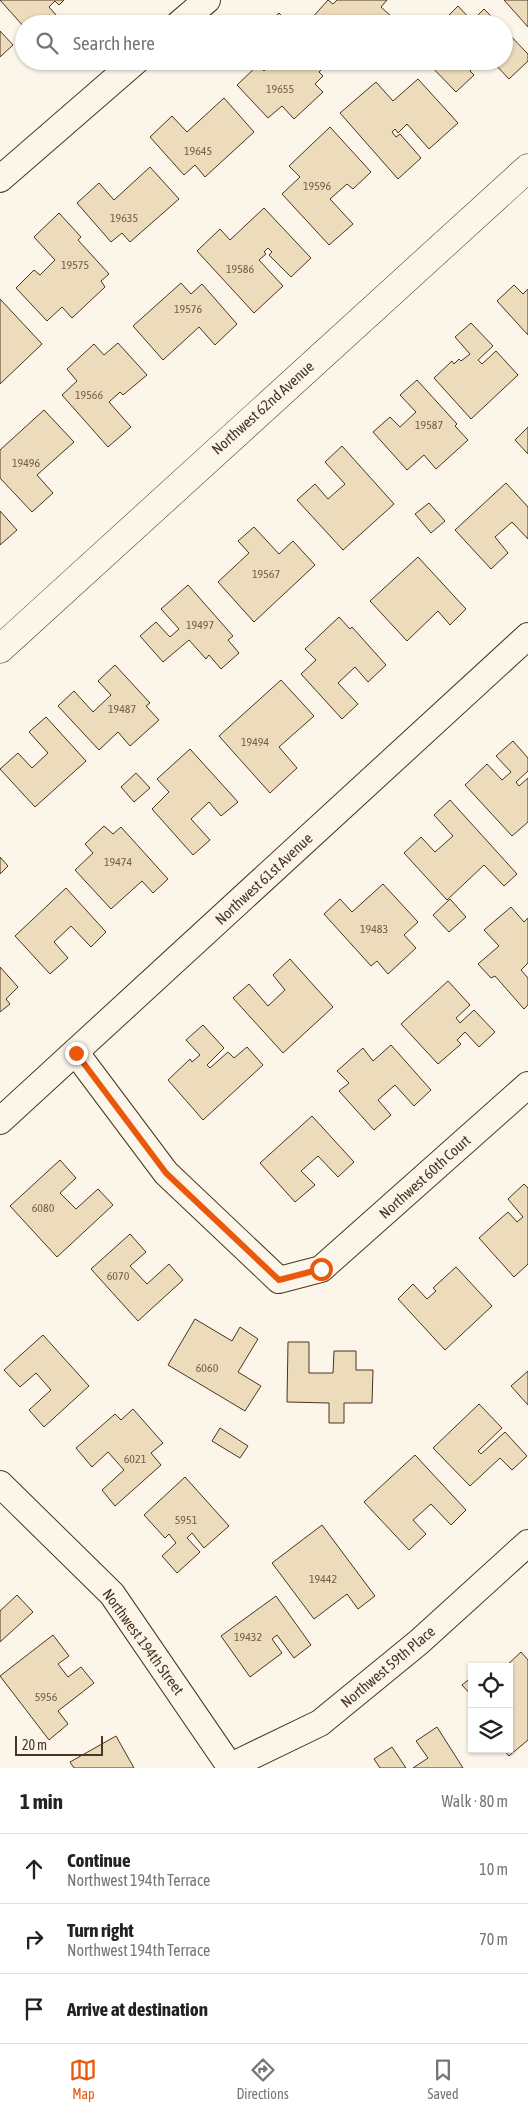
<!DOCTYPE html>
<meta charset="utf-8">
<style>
body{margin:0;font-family:"Asap Condensed",sans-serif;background:#f6f6f6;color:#222}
.controls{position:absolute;right:15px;bottom:15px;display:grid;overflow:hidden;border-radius:0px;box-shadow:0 1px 4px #0004}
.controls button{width:45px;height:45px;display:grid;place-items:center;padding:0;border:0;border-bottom:1px solid #e0e0e0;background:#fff;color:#222;font:25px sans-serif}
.scale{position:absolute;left:15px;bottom:12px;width:88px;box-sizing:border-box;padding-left:5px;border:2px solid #4a3520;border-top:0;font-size:14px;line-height:18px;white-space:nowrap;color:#4a3520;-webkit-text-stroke:4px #fbf6e9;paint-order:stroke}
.stop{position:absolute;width:15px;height:15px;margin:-11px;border:4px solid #ea580c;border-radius:50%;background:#fff}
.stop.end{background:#ea580c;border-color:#fff;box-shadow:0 1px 5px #0008}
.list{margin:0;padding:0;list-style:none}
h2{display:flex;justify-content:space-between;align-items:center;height:65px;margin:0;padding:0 20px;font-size:21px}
h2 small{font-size:16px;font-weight:400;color:#767676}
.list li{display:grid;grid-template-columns:32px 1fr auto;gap:15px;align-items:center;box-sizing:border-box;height:70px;padding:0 20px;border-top:1px solid #e0e0e0}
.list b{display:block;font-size:19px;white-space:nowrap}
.list p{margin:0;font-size:16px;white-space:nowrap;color:#767676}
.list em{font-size:16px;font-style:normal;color:#767676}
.icon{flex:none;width:28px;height:28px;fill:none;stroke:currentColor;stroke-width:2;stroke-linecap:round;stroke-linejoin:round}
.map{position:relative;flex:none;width:528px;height:1768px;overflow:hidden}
.search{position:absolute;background:#fff;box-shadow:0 1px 4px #0004;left:15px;right:15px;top:15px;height:55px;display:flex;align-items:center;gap:12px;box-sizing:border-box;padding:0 18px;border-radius:28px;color:#767676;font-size:19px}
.sheet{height:275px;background:#fff}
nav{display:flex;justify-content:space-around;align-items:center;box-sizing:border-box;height:70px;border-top:1px solid #e0e0e0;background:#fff;font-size:14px;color:#767676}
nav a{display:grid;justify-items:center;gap:2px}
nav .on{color:#ea580c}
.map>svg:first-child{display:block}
</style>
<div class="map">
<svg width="528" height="1768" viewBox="0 0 528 1768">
<rect width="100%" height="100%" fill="#fbf6e9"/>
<g fill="#ecdcbc" stroke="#4a3520">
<path d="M0,0H64L59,5L55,1L49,7L64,24H24V27Z"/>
<path d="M328,0L333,4L337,0H387L381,7L393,18L387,24H317L311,19Z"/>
<path d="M504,0H528V27Z"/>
<path d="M458,6L472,21L484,9L499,24H440Z"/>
<path d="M279,13L289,24H267L268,23Z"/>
<path d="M504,29L528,54V61L509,79L492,61H504Z"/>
<path d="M0,31L13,45L0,57Z"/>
<path d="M274,61H324L327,64L319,72L323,76L315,84L323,92L294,119L282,106L268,118L237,85L258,65L264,71Z"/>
<path d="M426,61H480L470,71L474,75L456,92Z"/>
<path d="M418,79L458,123L429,149L407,124L398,133L395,129L392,132L396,137L400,134L421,158L398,179L340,113L376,82L393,101Z"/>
<path d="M224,98L254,132L205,177L195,165L184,175L150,137L172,116L187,132Z"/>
<path d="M330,127L371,172L353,189L347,184L330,199L353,224L329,245L282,194L300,177L289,166Z"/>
<path d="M150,167L179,199L130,242L122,233L111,242L77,203L99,183L114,200Z"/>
<path d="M264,208L311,258L291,277L269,255L272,252L268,248L264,252L266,254L259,260L283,286L254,313L197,251L220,229L230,240Z"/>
<path d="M59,213L81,237L78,240L109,274L101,281L105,287L72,318L62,307L47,321L16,288L34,270L40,275L55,260L34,237Z"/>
<path d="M181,283L191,294L202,284L237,324L215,345L199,327L163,360L133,326Z"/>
<path d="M514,285L523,294L528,289V335L497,301Z"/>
<path d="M0,299L42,344L0,384Z"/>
<path d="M471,323L493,346L478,360L482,364L496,351L518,375L471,419L434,378L452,361L454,364L459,359L461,361L470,354L455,337Z"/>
<path d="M118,343L147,375L123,395L120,392L109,402L131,427L108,447L62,395L77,381L67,369L94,344L104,355Z"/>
<path d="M417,380L457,424L455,426L468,440L436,469L424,455L407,470L373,432L390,417L400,427L416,412L400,395Z"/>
<path d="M44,410L74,442L37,475L53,493L32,512L0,478V450Z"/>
<path d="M528,427V454L515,440Z"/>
<path d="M342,446L394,504L343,550L297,500L315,484L328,499L345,484L325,462Z"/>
<path d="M506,483L528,507V539L512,522L495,537L508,553L491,569L455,530Z"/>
<path d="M429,503L445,521L431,533L415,514Z"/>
<path d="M0,511L17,530L0,545Z"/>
<path d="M254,527L279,554L293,541L315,565L254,622L218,582L249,553L238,541Z"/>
<path d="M418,557L466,609L450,625L438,611L407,641L370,601Z"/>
<path d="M188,585L233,636L228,640L239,653L221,669L209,655L206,659L189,640L163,662L140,636L156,622L170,637L179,629L161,609Z"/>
<path d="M339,617L350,629L352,627L386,665L368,682L355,667L338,683L358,704L342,719L301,674L316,660L305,649Z"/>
<path d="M115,665L150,703L146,706L159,720L130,746L118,732L99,750L58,706L74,691L93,712L111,695L98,681Z"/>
<path d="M281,680L314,716L279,747L297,768L270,793L219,736Z"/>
<path d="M46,717L86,761L35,807L0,769L18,753L32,768L48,753L29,732Z"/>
<path d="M513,741L528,758V771L516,782L519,786L528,778V822L512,836L465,785L487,764L502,780L511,772L496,756Z"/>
<path d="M190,749L238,802L221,816L209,802L191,819L210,840L193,855L152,809L169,792L157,779Z"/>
<path d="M136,773L150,788L134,802L121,787Z"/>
<path d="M450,800L517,874L504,886L484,865L447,900L404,853L421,837L435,852L453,836L434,815Z"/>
<path d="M104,826L113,834L121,827L168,879L153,893L142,881L111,909L75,870L93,853L85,844Z"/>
<path d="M0,857L8,866L0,874Z"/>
<path d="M383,884L418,922L404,935L416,948L388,974L377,961L371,966L324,914L340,899L352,912Z"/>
<path d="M66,888L106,932L91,947L71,926L54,942L68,958L50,974L15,936Z"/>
<path d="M450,899L466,917L449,932L433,915Z"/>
<path d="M511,907L524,922L528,918V963L521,970L528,978V1005L524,1009L495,976L491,978L478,964L499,946L484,930Z"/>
<path d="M290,959L333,1007L283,1053L233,998L249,984L268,1006L285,990L273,975Z"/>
<path d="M0,967L18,987L6,999L10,1004L0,1012Z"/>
<path d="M448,981L470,1005L456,1018L460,1023L474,1010L495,1032L479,1047L465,1032L457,1040L461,1044L438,1064L401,1024Z"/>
<path d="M203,1025L224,1048L207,1065L210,1068L228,1052L234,1058L247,1047L263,1065L203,1120L168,1080L190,1059L192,1062L200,1055L186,1040Z"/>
<path d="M391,1045L431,1090L414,1106L395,1085L378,1100L391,1115L374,1130L339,1091L349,1083L337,1071L363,1048L373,1061Z"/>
<path d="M312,1116L354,1162L338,1177L318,1156L301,1171L315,1185L295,1202L260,1163Z"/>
<path d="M60,1160L76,1178L60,1193L76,1209L98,1189L113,1205L57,1257L10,1206Z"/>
<path d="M524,1184L528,1188V1264L514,1277L479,1238L508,1212L517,1222L523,1217L508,1199Z"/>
<path d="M130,1234L146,1252L130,1266L147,1284L169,1264L183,1280L138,1321L91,1269Z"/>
<path d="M456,1267L492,1306L445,1350L398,1299L413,1284L427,1299L436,1291L433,1288Z"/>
<path d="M195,1319L232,1341L240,1327L258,1339L238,1372L261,1386L245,1411L168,1365Z"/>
<path d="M43,1335L89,1386L44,1427L29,1410L51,1390L36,1373L20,1387L4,1370Z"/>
<path d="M288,1342H309V1373H333L334,1351H356V1370H373L372,1403H344V1423H329V1403L287,1402Z"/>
<path d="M528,1371V1405L511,1386Z"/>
<path d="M479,1404L502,1428L478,1451L481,1454L505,1432L527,1456L512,1470L500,1458L470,1486L433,1448Z"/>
<path d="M133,1409L163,1443L151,1453L161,1465L115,1506L102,1490L124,1470L108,1452L92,1467L76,1448L115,1414L121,1420Z"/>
<path d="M220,1428L248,1446L240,1458L212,1441Z"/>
<path d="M415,1455L466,1510L451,1525L431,1504L413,1520L426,1534L409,1550L364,1502Z"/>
<path d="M185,1477L229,1526L204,1548L192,1533L187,1538L200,1552L177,1573L162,1556L176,1543L169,1534L165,1538L144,1515Z"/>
<path d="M322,1525L375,1596L358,1609L347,1594L314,1619L272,1563Z"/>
<path d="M17,1595L33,1612L0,1642V1611Z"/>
<path d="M276,1596L311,1645L294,1658L277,1635L272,1639L282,1653L250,1677L221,1636Z"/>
<path d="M53,1635L69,1656L58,1664L68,1677L81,1667L94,1683L58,1711L68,1724L49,1740L0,1676Z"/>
<path d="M521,1652L528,1660V1740L509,1756L503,1749H509V1667H505Z"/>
<path d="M472,1677V1696L462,1685Z"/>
<path d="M437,1727L463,1768H413L428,1758L416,1741Z"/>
<path d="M116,1736L134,1768H74L70,1762Z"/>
<path d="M392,1747L406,1768H380L374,1759Z"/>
</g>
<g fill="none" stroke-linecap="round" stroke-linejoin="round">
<g stroke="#4a3520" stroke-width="28">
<g id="street">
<path d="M179,24L207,0"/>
<path d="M0,179L136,61"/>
<path d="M76,1053L166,1173L279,1280L321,1269L528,1085"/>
<path d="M0,1121L528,636"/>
<path d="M0,1484L112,1594L231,1768"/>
<path d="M231,1766L320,1723L419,1642L528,1543"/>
</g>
</g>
<g stroke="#4a3520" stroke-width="29">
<path id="secondary" d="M0,649L528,168"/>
</g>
<use href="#street" stroke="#fbf6e9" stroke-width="26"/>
<use href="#secondary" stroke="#fbf6e9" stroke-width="28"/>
</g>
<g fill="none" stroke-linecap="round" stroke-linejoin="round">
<path stroke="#ea580c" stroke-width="6" d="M76,1053L166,1173L279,1280L321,1269"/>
</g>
<g text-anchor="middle" stroke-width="4" stroke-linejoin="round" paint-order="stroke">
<g font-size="12" fill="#725f47">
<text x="280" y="93">19655</text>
<text x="198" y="155">19645</text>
<text x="317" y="190">19596</text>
<text x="124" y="222">19635</text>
<text x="75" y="269">19575</text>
<text x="240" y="273">19586</text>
<text x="188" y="313">19576</text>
<text x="89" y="399">19566</text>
<text x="429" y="429">19587</text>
<text x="26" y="467">19496</text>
<text x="266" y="578">19567</text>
<text x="200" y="629">19497</text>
<text x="122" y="713">19487</text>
<text x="255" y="746">19494</text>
<text x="118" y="866">19474</text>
<text x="374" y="933">19483</text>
<text x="43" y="1212">6080</text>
<text x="118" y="1280">6070</text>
<text x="207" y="1372">6060</text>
<text x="135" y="1463">6021</text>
<text x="186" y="1524">5951</text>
<text x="323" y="1583">19442</text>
<text x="248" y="1641">19432</text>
<text x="46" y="1701">5956</text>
</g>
<g font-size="15" fill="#4a3520" stroke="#fbf6e9">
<text transform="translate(263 408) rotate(-42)" y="5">Northwest 62nd Avenue</text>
<text transform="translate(264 879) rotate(-43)" y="5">Northwest 61st Avenue</text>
<text transform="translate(425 1177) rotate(-42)" y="5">Northwest 60th Court</text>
<text transform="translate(143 1642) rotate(54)" y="5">Northwest 194th Street</text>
<text transform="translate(388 1667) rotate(-40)" y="5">Northwest 59th Place</text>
</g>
</g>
</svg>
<div class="controls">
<button><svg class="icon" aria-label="locate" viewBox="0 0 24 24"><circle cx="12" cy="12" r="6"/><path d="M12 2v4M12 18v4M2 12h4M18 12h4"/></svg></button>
<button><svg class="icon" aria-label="layers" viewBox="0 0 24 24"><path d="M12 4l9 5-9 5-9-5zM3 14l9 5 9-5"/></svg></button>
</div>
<div class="scale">20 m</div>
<div class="stop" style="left:321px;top:1269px"></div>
<div class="stop end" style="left:76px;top:1053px"></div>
<div class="search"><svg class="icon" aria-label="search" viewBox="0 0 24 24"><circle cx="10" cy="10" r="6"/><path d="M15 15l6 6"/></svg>Search here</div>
</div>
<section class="sheet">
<h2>1 min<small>Walk · 80 m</small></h2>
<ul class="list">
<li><svg class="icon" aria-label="ahead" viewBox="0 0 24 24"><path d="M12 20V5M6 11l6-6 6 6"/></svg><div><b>Continue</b><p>Northwest 194th Terrace</p></div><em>10 m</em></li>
<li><svg class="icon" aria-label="right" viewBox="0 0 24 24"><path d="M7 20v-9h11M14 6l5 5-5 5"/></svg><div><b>Turn right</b><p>Northwest 194th Terrace</p></div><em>70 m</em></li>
<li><svg class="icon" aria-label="arrive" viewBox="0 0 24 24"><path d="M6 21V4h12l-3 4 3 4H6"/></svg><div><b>Arrive at destination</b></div></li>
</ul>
</section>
<nav>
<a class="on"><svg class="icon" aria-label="map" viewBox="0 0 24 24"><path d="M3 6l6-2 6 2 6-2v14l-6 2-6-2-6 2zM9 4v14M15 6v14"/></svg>Map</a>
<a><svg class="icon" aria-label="directions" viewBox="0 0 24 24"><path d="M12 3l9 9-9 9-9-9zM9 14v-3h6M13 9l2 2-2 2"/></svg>Directions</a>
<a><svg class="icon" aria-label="saved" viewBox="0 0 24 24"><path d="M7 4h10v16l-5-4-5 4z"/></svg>Saved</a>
</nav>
